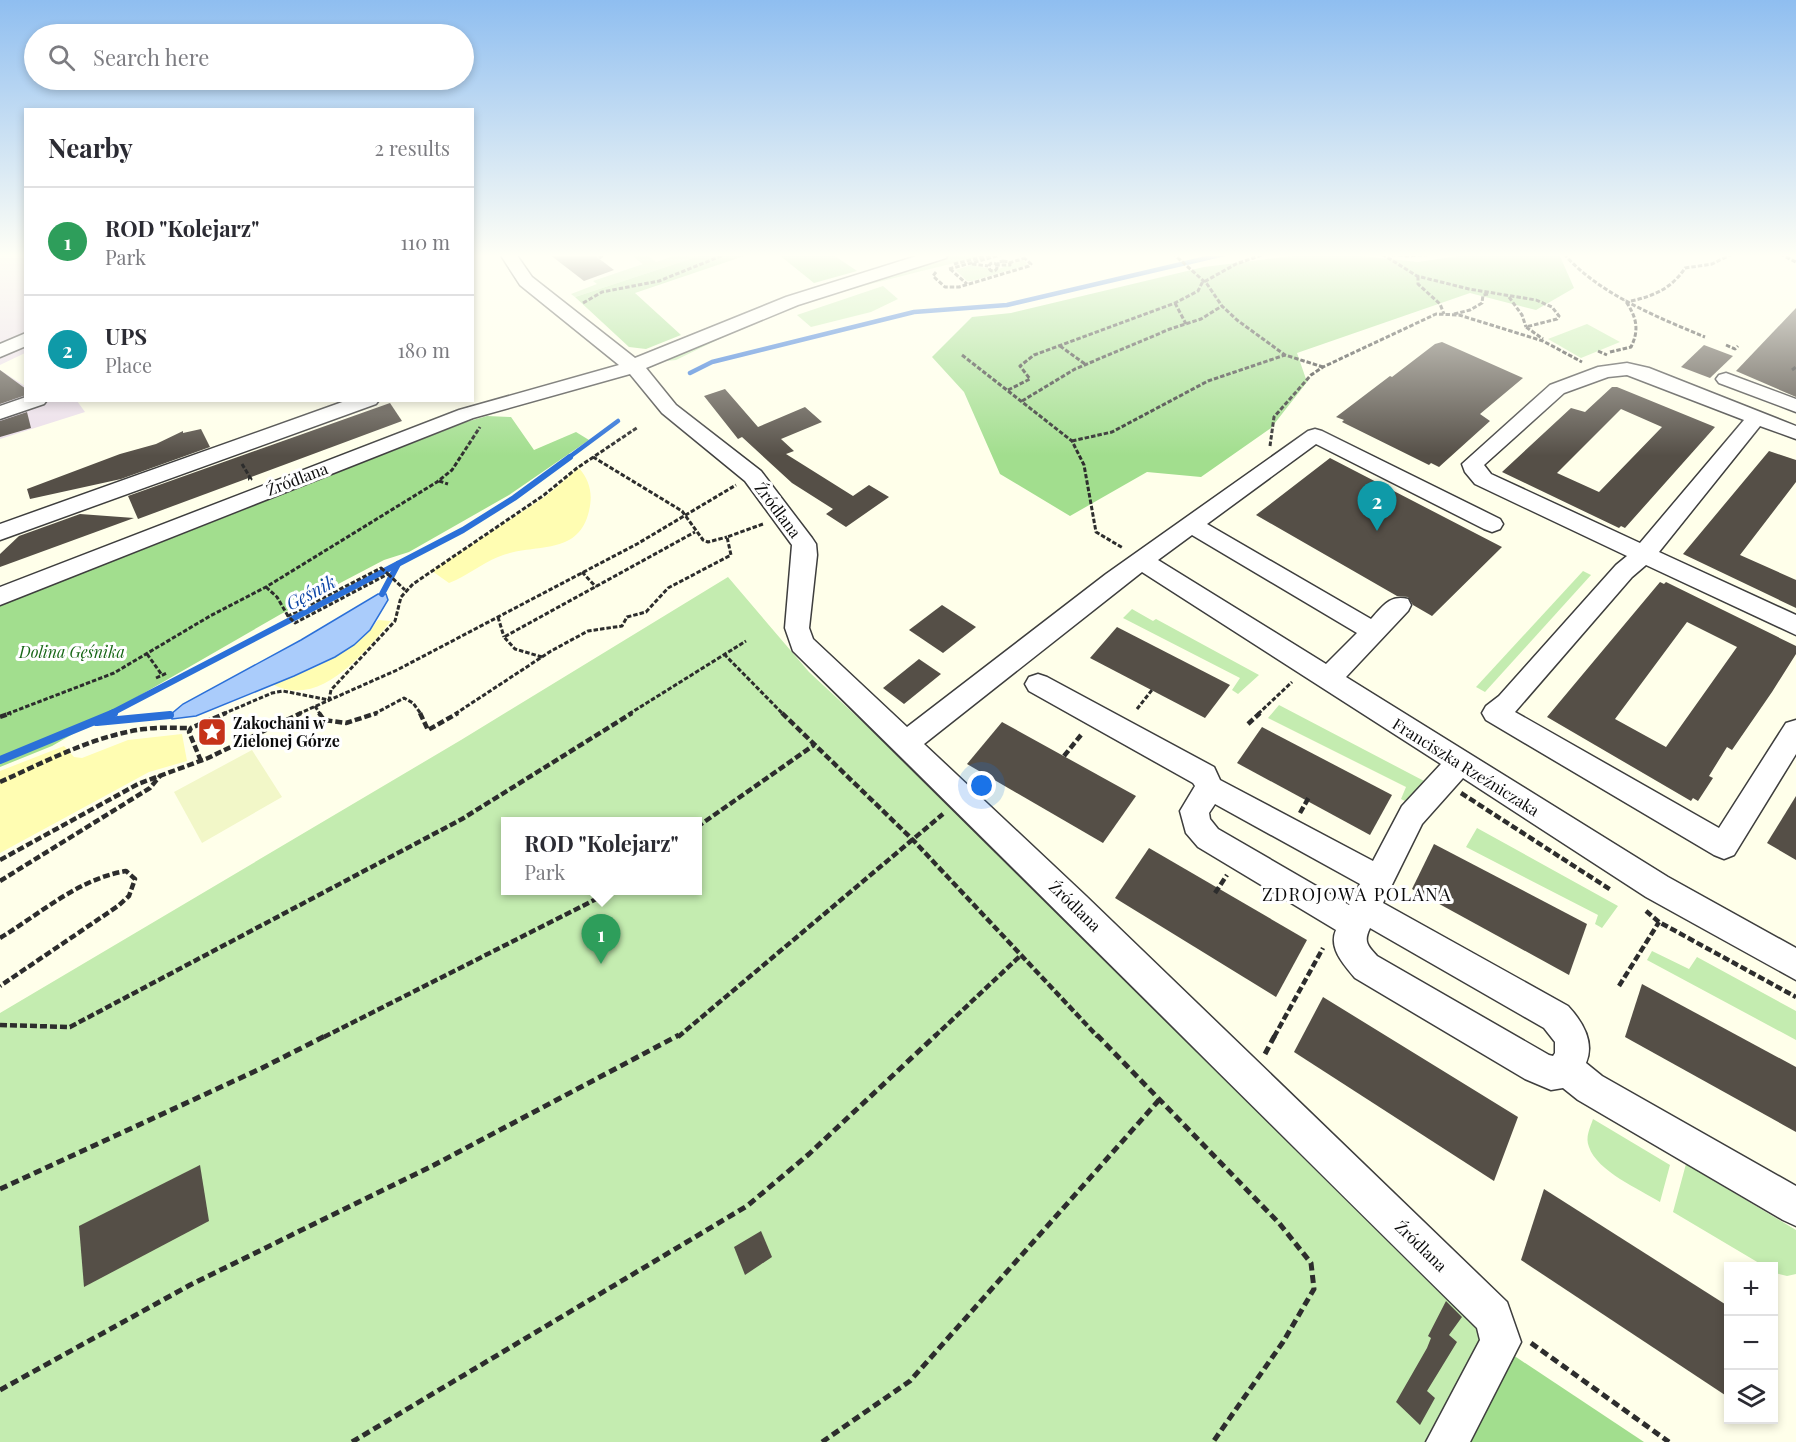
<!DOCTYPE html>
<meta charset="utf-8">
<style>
body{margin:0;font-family:"Playfair Display",serif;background:#f7f7f7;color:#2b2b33}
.controls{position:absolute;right:18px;bottom:18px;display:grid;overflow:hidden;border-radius:0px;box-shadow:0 3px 9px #0003}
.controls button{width:54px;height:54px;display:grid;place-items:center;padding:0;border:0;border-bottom:2px solid #e1e1e2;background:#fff;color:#2b2b33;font:30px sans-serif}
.you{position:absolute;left:982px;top:786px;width:21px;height:21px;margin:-15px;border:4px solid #fff;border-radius:50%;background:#1a73e8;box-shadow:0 0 0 9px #1a73e833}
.badge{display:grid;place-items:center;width:39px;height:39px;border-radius:50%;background:#0f766e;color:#fff;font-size:20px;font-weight:700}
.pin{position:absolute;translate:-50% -50px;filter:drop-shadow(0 2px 3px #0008)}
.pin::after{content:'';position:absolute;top:32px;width:21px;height:18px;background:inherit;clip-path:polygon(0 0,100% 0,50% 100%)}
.popup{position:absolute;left:501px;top:817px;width:201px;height:78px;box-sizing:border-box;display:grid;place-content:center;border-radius:0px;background:#fff;filter:drop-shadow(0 2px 4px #0005);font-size:20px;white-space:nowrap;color:#7c7c81}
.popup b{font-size:22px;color:#2b2b33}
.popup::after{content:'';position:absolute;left:50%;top:100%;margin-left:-12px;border:12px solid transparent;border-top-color:#fff}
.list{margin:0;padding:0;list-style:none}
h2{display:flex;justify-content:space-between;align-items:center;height:78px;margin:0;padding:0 24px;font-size:26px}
h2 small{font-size:20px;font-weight:400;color:#7c7c81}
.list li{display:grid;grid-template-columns:39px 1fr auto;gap:18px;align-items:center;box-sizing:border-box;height:108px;padding:0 24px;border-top:2px solid #e1e1e2}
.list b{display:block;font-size:22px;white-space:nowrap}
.list p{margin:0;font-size:20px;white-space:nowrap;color:#7c7c81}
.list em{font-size:20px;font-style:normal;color:#7c7c81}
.icon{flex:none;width:33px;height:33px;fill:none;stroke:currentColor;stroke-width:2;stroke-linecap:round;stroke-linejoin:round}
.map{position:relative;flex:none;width:1796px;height:1442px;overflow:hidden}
.search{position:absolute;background:#fff;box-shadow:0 3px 9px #0003;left:24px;top:24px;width:450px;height:66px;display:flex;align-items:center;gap:15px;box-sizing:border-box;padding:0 21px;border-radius:33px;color:#7c7c81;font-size:22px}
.panel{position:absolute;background:#fff;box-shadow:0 3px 9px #0003;left:24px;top:108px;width:450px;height:294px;border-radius:0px}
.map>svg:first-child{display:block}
</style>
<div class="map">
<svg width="1796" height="1442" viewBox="0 0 1796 1442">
<rect width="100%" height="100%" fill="#ffffea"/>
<g fill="#ebdeea">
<path d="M0,254H25V353L0,365Z"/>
<path d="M0,370L25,386L26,400L77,401L85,412L0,439Z"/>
</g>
<path fill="#f2f7c8" d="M252,750L282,797L202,843L174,792Z"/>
<g fill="#c4ecb0" fill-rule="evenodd">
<path d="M630,254H646L656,262L679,254H705L575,297L571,294L597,284L593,281L643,264Z"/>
<path d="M958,254H990C928,270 864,284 803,304C759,318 718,340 676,360L666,361L752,320Z"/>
<path d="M1022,260L1026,262L1027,265L972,281H967L956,270L971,265L996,270Z"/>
<path d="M883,286L898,299L871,312L811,327L797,315Z"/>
<path d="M1587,324L1620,342L1581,358L1548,339Z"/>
<path d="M1583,571L1591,575L1485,692L1476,687Z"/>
<path d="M728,577L809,672L953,806L1488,1333L1430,1442H0V1013L461,740ZM505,822H697V890H505Z"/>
<path d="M1132,609L1153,621L1156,619L1259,675L1238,694L1232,690L1240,678L1123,618Z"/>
<path d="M1279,705L1426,782L1407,802L1401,799L1406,787L1268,718Z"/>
<path d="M1477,828L1618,906L1602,928L1595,924L1598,915L1466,847Z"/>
<path d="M1652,951L1689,969L1697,957L1796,1011V1040L1647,960Z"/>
<path d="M1593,1119L1670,1165L1660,1202C1639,1189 1597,1171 1589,1147C1585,1137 1590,1128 1593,1119Z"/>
<path d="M1686,1164L1796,1230V1274L1787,1276L1775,1273L1774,1266H1764L1673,1212Z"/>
</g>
<g fill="#a2de8e">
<path d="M705,254H750L635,293L681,335L646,349L629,347L575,297Z"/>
<path d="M778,254H832L857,271L814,283Z"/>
<path d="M1309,254H1343L1418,262L1472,254H1559L1574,288L1536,310L1470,293L1297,353L1307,382L1271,428L1201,477L1147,472L1070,516L1000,474L964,392L932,357L972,317L1011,313L1204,267Z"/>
<path d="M487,416L511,417L534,450L576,432L589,440L509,495L409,552L384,560L281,614L52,746L0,767V604L114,561L466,422Z"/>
<path d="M1510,1353L1644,1442H1464Z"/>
</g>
<g fill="#fffdb2">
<path d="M579,468C590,481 593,494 589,511C578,558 532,542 498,557C481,564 467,576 449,583L432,571L546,496Z"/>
<path d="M378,620L391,621C364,653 319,710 272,684C310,671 353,654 378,620Z"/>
<path d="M182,734L187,761L149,772L0,853V771L64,746L74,757L82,758L128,740Z"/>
</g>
<path fill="#aaccfb" stroke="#2b70d8" stroke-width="1.5" d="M378,594H386L388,600L370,630L354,645L335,657L294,676L196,716L172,719L170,715L183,704L301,640Z"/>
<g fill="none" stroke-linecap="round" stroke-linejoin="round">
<g stroke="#2b70d8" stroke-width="4.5">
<path d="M690,373L712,362L914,312L1007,305L1224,254"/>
<path d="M568,458L618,421"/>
</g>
<g stroke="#2b70d8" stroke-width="6">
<path d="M382,594L398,564"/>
<path d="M110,714L463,530L514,498L570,457"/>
</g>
<g stroke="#2b70d8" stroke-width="8">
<path d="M97,722L170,715"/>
<path d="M0,760L114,713"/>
</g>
</g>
<g fill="#554f47" fill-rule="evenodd">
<path d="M549,254H593L614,270L584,281Z"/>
<path d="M1796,308V397L1736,371Z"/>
<path d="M1442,342L1523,378L1480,414L1490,421L1439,467L1431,463L1429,465L1342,422L1344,420L1336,417L1390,376L1392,377L1435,344Z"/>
<path d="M1704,345L1733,356L1710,378L1681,367Z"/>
<path d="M0,370L26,389V395L0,404Z"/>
<path d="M1612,387H1617L1715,427L1625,528L1621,526L1619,528L1502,472L1571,408L1585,412ZM1621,409L1662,427L1599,492L1557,473Z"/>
<path d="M725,389L758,427L805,407L822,422L781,439L794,451L786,454L853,496L869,485L889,497L846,527L826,514L833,509L792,483L742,437L738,439L704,396Z"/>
<path d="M390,403L402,421L138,519L128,496Z"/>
<path d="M27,412L31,428L0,437V421Z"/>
<path d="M201,429L210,447L121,479L30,499L27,489L120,454L156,444L183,431V433Z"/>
<path d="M1769,451L1796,460V482L1740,555L1796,580V608L1683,554Z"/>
<path d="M1330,458L1502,547L1432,616L1413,605L1408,597L1397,596L1256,515Z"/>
<path d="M80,514L134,518L0,567V554L19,536Z"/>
<path d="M1660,582L1664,584L1666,582L1796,646V654L1772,692L1732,750L1727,747L1709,776L1713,778L1698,801L1693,798L1691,801L1547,717ZM1687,622L1737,647L1666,747L1615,719Z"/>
<path d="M942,605L976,627L943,653L909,630Z"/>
<path d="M1117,627L1230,685L1205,718L1090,658Z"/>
<path d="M919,659L941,674L904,704L883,688Z"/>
<path d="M1002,722L1136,796L1103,843L967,764Z"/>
<path d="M1262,727L1392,795L1370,835L1237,763Z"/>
<path d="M1796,796V860L1767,843Z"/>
<path d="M1434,844L1587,924L1569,975L1412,889Z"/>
<path d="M1149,848L1307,940L1276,997L1115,898Z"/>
<path d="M1642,984L1796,1067V1132L1625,1037Z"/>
<path d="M1323,997L1518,1117L1494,1181L1294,1052Z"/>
<path d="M200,1165L209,1221L84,1287L79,1226Z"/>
<path d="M1544,1189L1728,1306V1397L1521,1260Z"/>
<path d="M761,1231L772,1257L745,1275L734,1247Z"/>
<path d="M1446,1301L1462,1317L1449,1335L1457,1342L1427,1391L1435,1398L1420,1425L1396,1402L1427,1348L1431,1338L1428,1336Z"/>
</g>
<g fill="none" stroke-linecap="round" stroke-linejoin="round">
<g stroke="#3e3e3e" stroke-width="3">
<g id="minor">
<path d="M500,254H516L532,277L635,358L786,297L923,254H948L946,258L798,305L646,368L676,405L761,471L812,538L816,544L817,555L809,628L813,639L907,727L1106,574L1308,431L1315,429L1322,431L1500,519L1503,524L1500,529L1492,532L1484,529L1316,444L1207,524L1371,619C1382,607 1390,594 1408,599L1411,605L1408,611L1346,677L1668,877L1796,948V980L1646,897L1463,778L1422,824L1383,903L1568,1006C1582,1021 1595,1042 1586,1063L1602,1076L1796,1186V1226L1783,1220L1578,1100L1563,1088L1551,1090L1525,1079L1355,978C1344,965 1328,948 1336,930L1198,847L1186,833L1180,811L1195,786L1193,783L1029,691L1025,684L1029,677L1038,674L1047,677L1214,767L1220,780L1373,861L1402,806L1441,764L1142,572L924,744L1086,896L1507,1302L1521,1342L1470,1442H1426L1480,1340L1477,1328C1248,1103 1022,875 793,651L785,628L792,545L745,481L662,413L630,374L473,418L0,605V587L459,410L619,365L520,285ZM1192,535L1357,633L1326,664L1158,560ZM1215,804L1360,884L1349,905L1218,829L1210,819L1209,813ZM1370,928L1544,1028L1555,1042V1053L1553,1056L1549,1055L1377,956C1368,946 1363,942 1370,928Z"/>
<path d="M26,333V346L0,357V344Z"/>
<path d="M1627,363L1649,368L1796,426V439L1760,426L1659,552L1796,615V635L1646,565L1632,577L1515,712L1719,828L1786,723L1796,720V754L1734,855L1724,859L1714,855L1486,720L1482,713L1486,706L1499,696L1616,565L1627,556L1475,484L1465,472L1462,464L1550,385L1598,367ZM1627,375L1744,420L1640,543L1491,474L1484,465L1564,393L1608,377Z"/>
<path d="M1726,373L1796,399V412L1719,383L1716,379L1719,375Z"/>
<path d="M26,397V400H47L44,404L0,419V406Z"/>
<path d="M348,400H379L376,404L0,540V524Z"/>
</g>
</g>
<g stroke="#2d2d2d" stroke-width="3" stroke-dasharray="4.5 2" stroke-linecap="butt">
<path d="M1159,254H1173L1178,258L1207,284L1222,306L1237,320L1285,355L1323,367"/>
<path d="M1230,254H1236"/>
<path d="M1382,254L1417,276L1469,289L1536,300L1552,307L1559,316L1557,319L1526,327L1543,339"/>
<path d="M1385,254L1408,256L1437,254"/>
<path d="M1564,254C1599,294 1657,317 1705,337"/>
<path d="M1780,254L1796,262"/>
<path d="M599,258L605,254"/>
<path d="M1003,261L1009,262L1010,265H998V262Z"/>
<circle cx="993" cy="267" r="4"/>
<path d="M1009,263L1025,258"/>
<path d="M954,264L994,254"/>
<path d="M972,264L988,266"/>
<path d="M949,269L1004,254"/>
<path d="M950,269L967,284"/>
<path d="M936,272L933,276L945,287H959L1029,266L1031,264L1020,254"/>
<path d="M1418,276V284L1440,304L1444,314"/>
<path d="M1509,297L1522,315L1526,327"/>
<path d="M1631,301C1654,296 1672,288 1685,268L1712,264L1732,254"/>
<path d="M583,303L602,292L659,281L726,254"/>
<path d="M1175,303L1186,324"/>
<path d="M1454,314L1470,310L1482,303L1483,295L1488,294"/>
<path d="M1726,345L1735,349L1738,346"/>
<path d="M1060,346L1085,364"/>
<path d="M1598,351L1607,355"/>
<path d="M1610,352L1631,347C1640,329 1636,316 1625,300"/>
<path d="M962,355L1072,441L1084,465L1096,532L1123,548"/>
<path d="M1792,370L1796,367"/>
<path d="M1008,390L1030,379L1020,366L1034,355L1175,303L1198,291L1202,283L1236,264L1265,254"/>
<path d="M1022,401L1075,369L1170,329L1201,319L1222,306"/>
<path d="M1072,441L1112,432L1208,381L1285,355"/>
<path d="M1270,446L1274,417L1311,375L1323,367L1436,314L1459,315L1543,341L1582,362"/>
<path d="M593,457L682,511L703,540L708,542L727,537"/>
<path d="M242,464L251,479H248"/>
<path d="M439,481L448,484"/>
<path d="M381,568L388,574L295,623L288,616Z"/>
<path d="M582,572L596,587"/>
<path d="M388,574L405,590"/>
<path d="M266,587L277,597L288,616"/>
<path d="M498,617L504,637"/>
<path d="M147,654L162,675"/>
<path d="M724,654L783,714"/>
<path d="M542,657L515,649L504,637L695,532"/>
<path d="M156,678L167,673"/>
<path d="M315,706L320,714"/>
<path d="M1137,709L1152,690"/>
<path d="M7,714L114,673L210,616L266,587L437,482L452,470L480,427"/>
<path d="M223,714L272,693L283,691L329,700L331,690L395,621L401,597L413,584L544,495L577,468L638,427"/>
<path d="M298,714L397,670L637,544L736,485"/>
<path d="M374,714L404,698L413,703L421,714"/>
<path d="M455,714L551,651L588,631L622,626L627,617L646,612L668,588L731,555L727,537L763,524"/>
<path d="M629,714L746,641"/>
<path d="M1258,714L1292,682"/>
</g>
<g stroke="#2d2d2d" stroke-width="4.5" stroke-dasharray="7 3" stroke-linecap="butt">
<path d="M319,713L324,720L346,723L377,713"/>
<path d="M420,713L428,730L458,713"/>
<path d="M782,713L913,840L1098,1037"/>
<path d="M0,717L11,713"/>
<path d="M1248,724L1260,713"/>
<path d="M1064,756L1081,735"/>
<path d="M201,761L189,732L191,728L226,713"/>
<path d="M0,782C47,761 93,736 144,729C160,727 175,728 191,728"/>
<path d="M1461,793L1611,890"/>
<path d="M1300,813L1309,797"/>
<path d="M697,827L814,745"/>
<path d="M0,860L138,784L208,758L301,713"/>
<path d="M0,881L150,788L160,776"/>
<path d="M1215,893L1227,875"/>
<path d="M1646,911L1659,922L1796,997"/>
<path d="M0,938C40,914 78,879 126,871L135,879L129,896L118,906L0,986"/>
<path d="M1619,986L1659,922"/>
<path d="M0,1025L70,1027L462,819L632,713"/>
<path d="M324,1037L614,890"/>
<path d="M678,1037L943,814"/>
<path d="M934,1037L1020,956"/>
<path d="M1274,1037L1323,948"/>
</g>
<g stroke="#2d2d2d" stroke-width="5" stroke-dasharray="8 4.5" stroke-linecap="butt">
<path d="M1097,1035L1279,1223L1311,1263L1314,1289L1283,1342L1213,1442"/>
<path d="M1265,1054L1275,1035"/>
<path d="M0,1189L262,1068L327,1035"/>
<path d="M1531,1343L1669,1442"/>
<path d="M0,1390L190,1285L434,1165L679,1035"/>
<path d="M352,1442L747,1206L809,1154L936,1035"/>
<path d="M822,1442L910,1381L1159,1100"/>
</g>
<use href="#minor" fill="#fff" fill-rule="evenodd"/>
</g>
<linearGradient id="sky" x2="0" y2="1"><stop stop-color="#8fbef0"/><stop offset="0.56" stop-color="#fffff6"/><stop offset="1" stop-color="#fffff6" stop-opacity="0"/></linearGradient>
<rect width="1796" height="456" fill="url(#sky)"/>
<defs>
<g id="sight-square" transform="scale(1.5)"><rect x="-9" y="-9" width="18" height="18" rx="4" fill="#c63319" stroke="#fff"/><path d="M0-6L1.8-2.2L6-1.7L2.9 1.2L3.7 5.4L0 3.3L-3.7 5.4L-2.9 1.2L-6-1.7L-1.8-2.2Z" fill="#fff"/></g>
</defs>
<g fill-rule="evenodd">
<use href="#sight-square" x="212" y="732"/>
</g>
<g text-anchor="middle" stroke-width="6" stroke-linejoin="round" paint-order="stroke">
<g font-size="16" fill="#0b0b0b" stroke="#fff">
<text transform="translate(297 479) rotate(-21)" y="6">Źródlana</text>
<text transform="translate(778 510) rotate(53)" y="6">Źródlana</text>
<text transform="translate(1466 767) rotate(32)" y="6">Franciszka Rzeźniczaka</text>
<text transform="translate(1075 906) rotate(44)" y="6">Źródlana</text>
<text transform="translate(1421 1246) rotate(44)" y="6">Źródlana</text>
</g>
<g font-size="16" font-style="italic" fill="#186717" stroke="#fff">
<text x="72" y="658">Dolina Gęśnika</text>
</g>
<g font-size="16" font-weight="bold" fill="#0b0b0b" stroke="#fff" text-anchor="start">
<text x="233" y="729">Zakochani w<tspan x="233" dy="18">Zielonej Górze</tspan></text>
</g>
<g font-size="18" font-style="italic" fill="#0c44a6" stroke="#fff">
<text transform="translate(311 593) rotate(-28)" y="6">Gęśnik</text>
</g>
<g font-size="18" letter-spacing="1.5" fill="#0b0b0b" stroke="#fff">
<text x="1357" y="901">ZDROJOWA POLANA</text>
</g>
</g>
</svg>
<div class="controls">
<button>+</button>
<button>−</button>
<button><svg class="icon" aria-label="layers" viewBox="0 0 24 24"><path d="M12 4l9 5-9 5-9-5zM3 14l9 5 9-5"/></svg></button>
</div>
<div class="you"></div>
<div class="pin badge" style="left:601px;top:964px;background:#2e9e5b">1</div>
<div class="popup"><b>ROD &quot;Kolejarz&quot;</b>Park</div>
<div class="pin badge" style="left:1377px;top:531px;background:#0f9aa8">2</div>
<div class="search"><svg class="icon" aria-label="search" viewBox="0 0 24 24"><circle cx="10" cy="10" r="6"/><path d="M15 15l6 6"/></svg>Search here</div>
<section class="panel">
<h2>Nearby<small>2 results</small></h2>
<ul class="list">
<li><span class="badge" style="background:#2e9e5b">1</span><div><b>ROD &quot;Kolejarz&quot;</b><p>Park</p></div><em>110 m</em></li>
<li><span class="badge" style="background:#0f9aa8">2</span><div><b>UPS</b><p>Place</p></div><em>180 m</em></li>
</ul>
</section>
</div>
